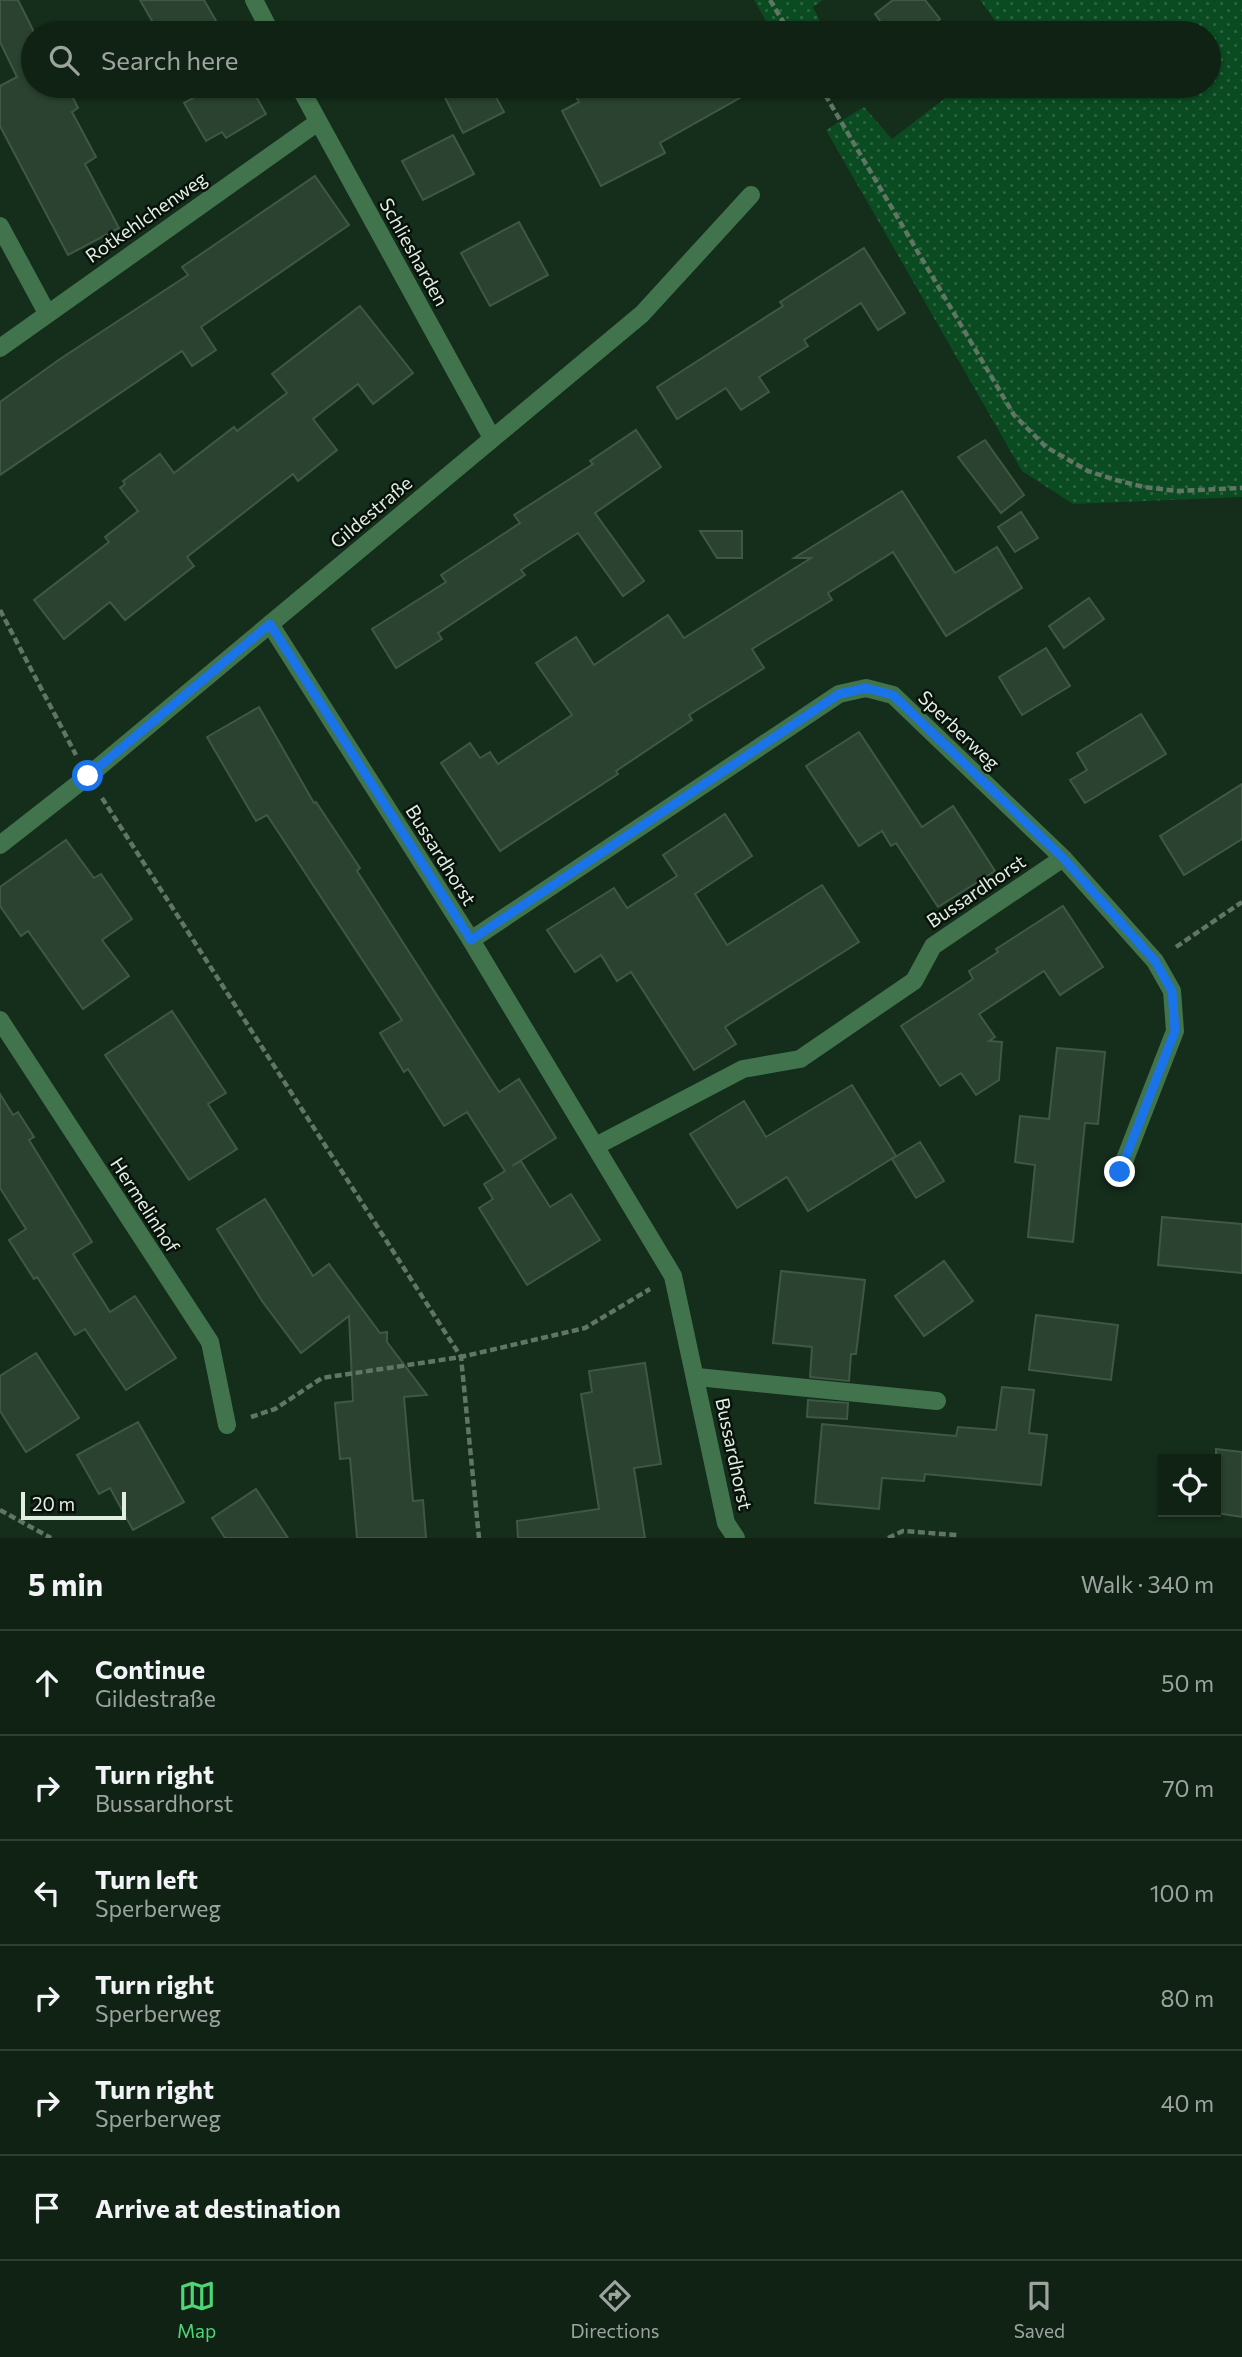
<!DOCTYPE html>
<meta charset="utf-8">
<style>
body{margin:0;font-family:Commissioner,sans-serif;background:#192a1d;color:#f1f3f6}
.controls{position:absolute;right:21px;bottom:21px;display:grid;overflow:hidden;border-radius:0px;box-shadow:0 2px 5px #0004}
.controls button{width:63px;height:63px;display:grid;place-items:center;padding:0;border:0;border-bottom:2px solid #303f34;background:#102214;color:#f1f3f6;font:35px sans-serif}
.scale{position:absolute;left:21px;bottom:18px;width:105px;box-sizing:border-box;padding-left:7px;border:4px solid #e1efe3;border-top:0;font-size:19px;line-height:24px;white-space:nowrap;color:#e1efe3;-webkit-text-stroke:5px #08120a;paint-order:stroke}
.stop{position:absolute;width:21px;height:21px;margin:-16px;border:5px solid #1a73e8;border-radius:50%;background:#fff}
.stop.end{background:#1a73e8;border-color:#fff;box-shadow:0 2px 7px #0008}
.list{margin:0;padding:0;list-style:none}
h2{display:flex;justify-content:space-between;align-items:center;height:91px;margin:0;padding:0 28px;font-size:30px}
h2 small{font-size:23px;font-weight:400;color:#9ca4a0}
.list li{display:grid;grid-template-columns:46px 1fr auto;gap:21px;align-items:center;box-sizing:border-box;height:105px;padding:0 28px;border-top:2px solid #303f34}
.list b{display:block;font-size:26px;white-space:nowrap}
.list p{margin:0;font-size:23px;white-space:nowrap;color:#9ca4a0}
.list em{font-size:23px;font-style:normal;color:#9ca4a0}
.icon{flex:none;width:38px;height:38px;fill:none;stroke:currentColor;stroke-width:2;stroke-linecap:round;stroke-linejoin:round}
.map{position:relative;flex:none;width:1242px;height:1538px;overflow:hidden}
.search{position:absolute;background:#102214;box-shadow:0 2px 5px #0004;left:21px;right:21px;top:21px;height:77px;display:flex;align-items:center;gap:18px;box-sizing:border-box;padding:0 24px;border-radius:38px;color:#9ca4a0;font-size:26px}
.sheet{height:721px;background:#102214}
nav{display:flex;justify-content:space-around;align-items:center;box-sizing:border-box;height:98px;border-top:2px solid #303f34;background:#102214;font-size:19px;color:#9ca4a0}
nav a{display:grid;justify-items:center;gap:4px}
nav .on{color:#4dd676}
.map>svg:first-child{display:block}
</style>
<div class="map">
<svg width="1242" height="1538" viewBox="0 0 1242 1538">
<defs>
<pattern id="grass-dots" width="8" height="8" patternUnits="userSpaceOnUse" patternTransform="scale(1.75)"><rect width="8" height="8" fill="#0b4b21"/><path d="M2 2h.1M6 6h.1" fill="none" stroke="#2e6541" stroke-width="1.8" stroke-linecap="round"/></pattern>
</defs>
<rect width="100%" height="100%" fill="#152d1b"/>
<g fill="url(#grass-dots)">
<path d="M754,0H823L813,7L826,33H773Z"/>
<path d="M980,0H1242V497L1073,504L1022,471L826,130L864,107L892,139L961,86H1209V33H1004Z"/>
</g>
<g fill="#2a422f" stroke="#3f5844" stroke-width="2">
<path d="M0,0H18L33,30V86H67L78,108L72,112L96,157L85,164L119,228L68,255L0,126V86L17,77L0,42Z"/>
<path d="M140,0H204L223,33H159Z"/>
<path d="M893,0H925L940,19L920,33H889L875,14Z"/>
<path d="M215,86H250L266,114L226,138L222,132L206,141L184,103Z"/>
<path d="M439,86H490L504,112L463,133Z"/>
<path d="M570,86H761L660,143L665,153L601,186L562,111L579,102Z"/>
<path d="M453,135L474,174L423,200L402,161Z"/>
<path d="M315,176L349,225L201,327L216,350L192,366L182,351L0,475V402L60,359L188,275L182,267Z"/>
<path d="M519,222L548,275L490,306L461,253Z"/>
<path d="M864,248L905,313L878,330L861,303L804,340L808,346L759,377L769,392L741,410L726,388L677,419L657,387L783,306L780,302Z"/>
<path d="M360,306L413,373L373,404L358,384L313,419L337,450L298,481L293,474L187,557L194,566L125,620L110,602L64,639L34,600L109,542L105,537L138,511L120,488L125,484L123,481L160,454L174,473L234,427L237,431L287,393L272,374Z"/>
<path d="M636,430L661,467L595,513L644,581L623,596L578,533L521,570L525,575L438,633L442,639L396,668L372,629L446,582L441,575L520,523L514,515L593,464L590,461Z"/>
<path d="M985,440L1024,495L1001,513L958,457Z"/>
<path d="M902,491L955,573L997,547L1022,588L946,636L893,552L828,593L832,600L752,649L764,668L689,715L692,720L616,771L618,774L500,851L441,763L470,743L480,758L490,752L498,764L572,715L536,663L576,637L594,665L668,615L684,638L811,558H794Z"/>
<path d="M1021,512L1038,538L1015,552L998,527Z"/>
<path d="M700,531H742V558H717Z"/>
<path d="M1089,598L1104,619L1064,648L1049,626Z"/>
<path d="M1046,648L1070,686L1022,715L999,677Z"/>
<path d="M259,707L314,803L316,802L360,868L357,871L499,1092L519,1079L556,1138L512,1166L521,1161L550,1207L571,1194L600,1240L527,1285L479,1208L493,1199L484,1184L505,1171L467,1112L444,1126L408,1069L404,1072L380,1033L402,1020L267,815L256,821L207,737Z"/>
<path d="M1141,714L1166,754L1085,803L1070,780L1087,770L1077,753Z"/>
<path d="M859,732L922,827L953,806L995,871L938,907L896,843L891,846L882,831L859,846L806,766Z"/>
<path d="M1242,784V839L1184,875L1160,836Z"/>
<path d="M725,814L752,856L695,894L727,945L822,885L859,942L725,1027L736,1044L694,1070L631,972L617,981L601,955L575,972L547,930L614,888L627,908L677,876L663,855Z"/>
<path d="M66,840L94,878L101,874L132,919L102,940L129,976L83,1009L28,931L21,936L0,906V887Z"/>
<path d="M1063,906L1103,967L1060,995L1044,971L979,1014L995,1037L989,1041L1002,1042L999,1080L976,1095L961,1073L940,1086L901,1026L973,979L969,971L998,952L996,949Z"/>
<path d="M172,1011L226,1093L208,1104L237,1149L189,1180L105,1055Z"/>
<path d="M1057,1048L1105,1052L1098,1124L1085,1123L1073,1242L1028,1237L1035,1165L1015,1162L1020,1116L1049,1119Z"/>
<path d="M852,1085L896,1156L808,1211L787,1177L737,1208L690,1134L744,1101L766,1137Z"/>
<path d="M0,1094L13,1115L18,1112L34,1137L29,1140L92,1242L73,1254L110,1312L135,1296L176,1358L126,1390L85,1329L75,1335L37,1277L34,1279L9,1240L26,1229L0,1188Z"/>
<path d="M920,1142L944,1181L916,1198L892,1159Z"/>
<path d="M265,1199L313,1276L329,1264L380,1333L387,1332V1342L427,1395L404,1397L413,1501L423,1500L426,1538H357L350,1458L340,1459L335,1403L353,1401L349,1316L301,1353L262,1301L217,1229Z"/>
<path d="M1162,1217L1242,1224V1273L1158,1265Z"/>
<path d="M944,1261L973,1301L924,1336L895,1296Z"/>
<path d="M781,1271L865,1280L856,1354H851L849,1381L810,1377L812,1347L773,1343Z"/>
<path d="M1036,1315L1118,1325L1111,1380L1029,1370Z"/>
<path d="M36,1353L79,1418L26,1452L0,1411V1376Z"/>
<path d="M645,1363L661,1464L634,1468L645,1538H518L517,1521L599,1509L581,1394L592,1392L589,1371Z"/>
<path d="M1002,1387L1034,1390L1029,1433L1047,1435L1041,1485L925,1474L924,1481L882,1478L879,1509L815,1503L822,1424L956,1436L958,1427L996,1430Z"/>
<path d="M808,1400L848,1403L847,1419L807,1417Z"/>
<path d="M138,1422L184,1502L133,1530L110,1488L99,1494L77,1455Z"/>
<path d="M1216,1449L1242,1452V1517L1216,1513Z"/>
<path d="M256,1489L288,1538H225L212,1518Z"/>
</g>
<g fill="none" stroke-linecap="round" stroke-linejoin="round">
<g stroke="#617565" stroke-width="4.5" stroke-dasharray="7 3.5" stroke-linecap="butt">
<path d="M770,0L790,33"/>
<path d="M820,86L1014,415L1046,447L1088,471L1116,480L1144,487L1177,491L1242,488"/>
<path d="M0,610L76,755"/>
<path d="M102,798L461,1357L479,1538"/>
<path d="M1176,947L1242,902"/>
<path d="M251,1417L275,1409L322,1378L461,1357L585,1328L650,1289"/>
<path d="M0,1510L51,1538"/>
<path d="M888,1538L903,1531L957,1535"/>
</g>
<g stroke="#41744d" stroke-width="18">
<path d="M254,0L271,33"/>
<path d="M299,86L492,438"/>
<path d="M0,226L47,313"/>
<path d="M0,348L318,122"/>
<path d="M270,624L471,940L673,1276L726,1523L736,1538"/>
<path d="M0,845L88,776L642,314L751,195"/>
<path d="M471,940L839,694L866,688L893,695L1063,858L1155,961L1172,991L1175,1031L1120,1172"/>
<path d="M0,1020L210,1342L227,1425"/>
<path d="M596,1146L743,1069L800,1059L914,981L933,946L1063,858"/>
<path d="M697,1377L937,1401"/>
</g>
</g>
<g fill="none" stroke-linecap="round" stroke-linejoin="round">
<path stroke="#1a73e8" stroke-width="9" d="M88,776L270,624L471,940L839,694L866,688L893,695L1063,858L1155,961L1172,991L1175,1031L1120,1172"/>
</g>
<g text-anchor="middle" stroke-width="5" stroke-linejoin="round" paint-order="stroke">
<g font-size="19" fill="#e1efe3" stroke="#08120a">
<text transform="translate(146 217) rotate(-35)" y="7">Rotkehlchenweg</text>
<text transform="translate(414 252) rotate(61)" y="7">Schliesharden</text>
<text transform="translate(371 512) rotate(-40)" y="7">Gildestraße</text>
<text transform="translate(959 730) rotate(44)" y="7">Sperberweg</text>
<text transform="translate(441 855) rotate(58)" y="7">Bussardhorst</text>
<text transform="translate(976 891) rotate(-34)" y="7">Bussardhorst</text>
<text transform="translate(145 1205) rotate(57)" y="7">Hermelinhof</text>
<text transform="translate(734 1454) rotate(78)" y="7">Bussardhorst</text>
</g>
</g>
</svg>
<div class="controls">
<button><svg class="icon" aria-label="locate" viewBox="0 0 24 24"><circle cx="12" cy="12" r="6"/><path d="M12 2v4M12 18v4M2 12h4M18 12h4"/></svg></button>
</div>
<div class="scale">20 m</div>
<div class="stop" style="left:88px;top:776px"></div>
<div class="stop end" style="left:1120px;top:1172px"></div>
<div class="search"><svg class="icon" aria-label="search" viewBox="0 0 24 24"><circle cx="10" cy="10" r="6"/><path d="M15 15l6 6"/></svg>Search here</div>
</div>
<section class="sheet">
<h2>5 min<small>Walk · 340 m</small></h2>
<ul class="list">
<li><svg class="icon" aria-label="ahead" viewBox="0 0 24 24"><path d="M12 20V5M6 11l6-6 6 6"/></svg><div><b>Continue</b><p>Gildestraße</p></div><em>50 m</em></li>
<li><svg class="icon" aria-label="right" viewBox="0 0 24 24"><path d="M7 20v-9h11M14 6l5 5-5 5"/></svg><div><b>Turn right</b><p>Bussardhorst</p></div><em>70 m</em></li>
<li><svg class="icon" aria-label="left" viewBox="0 0 24 24"><path d="M17 20v-9H6M10 6l-5 5 5 5"/></svg><div><b>Turn left</b><p>Sperberweg</p></div><em>100 m</em></li>
<li><svg class="icon" aria-label="right" viewBox="0 0 24 24"><path d="M7 20v-9h11M14 6l5 5-5 5"/></svg><div><b>Turn right</b><p>Sperberweg</p></div><em>80 m</em></li>
<li><svg class="icon" aria-label="right" viewBox="0 0 24 24"><path d="M7 20v-9h11M14 6l5 5-5 5"/></svg><div><b>Turn right</b><p>Sperberweg</p></div><em>40 m</em></li>
<li><svg class="icon" aria-label="arrive" viewBox="0 0 24 24"><path d="M6 21V4h12l-3 4 3 4H6"/></svg><div><b>Arrive at destination</b></div></li>
</ul>
</section>
<nav>
<a class="on"><svg class="icon" aria-label="map" viewBox="0 0 24 24"><path d="M3 6l6-2 6 2 6-2v14l-6 2-6-2-6 2zM9 4v14M15 6v14"/></svg>Map</a>
<a><svg class="icon" aria-label="directions" viewBox="0 0 24 24"><path d="M12 3l9 9-9 9-9-9zM9 14v-3h6M13 9l2 2-2 2"/></svg>Directions</a>
<a><svg class="icon" aria-label="saved" viewBox="0 0 24 24"><path d="M7 4h10v16l-5-4-5 4z"/></svg>Saved</a>
</nav>
